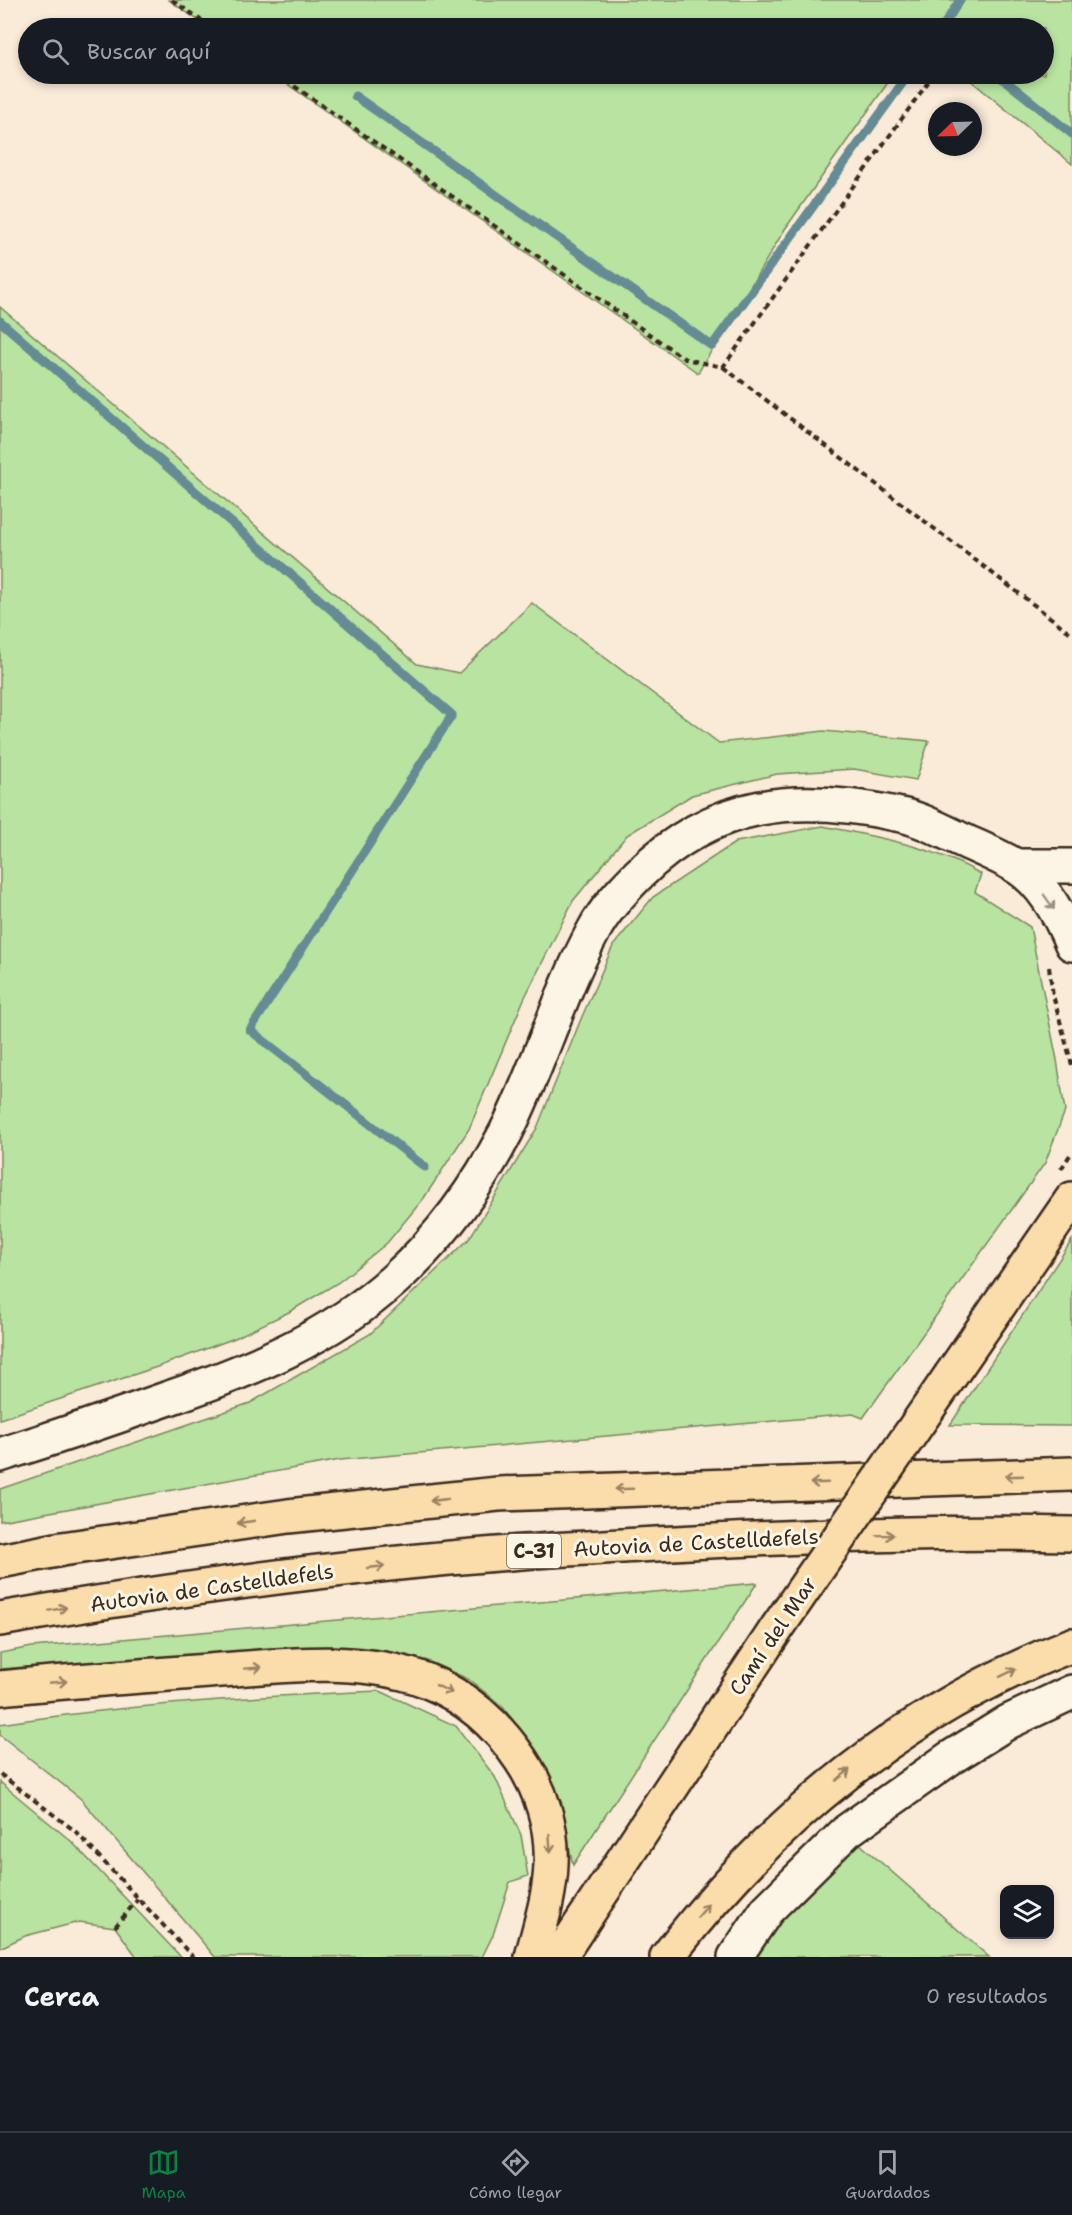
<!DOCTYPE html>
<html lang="es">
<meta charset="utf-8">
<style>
body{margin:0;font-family:"Shantell Sans",sans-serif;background:#20242c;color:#f1f3f6}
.controls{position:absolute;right:18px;bottom:18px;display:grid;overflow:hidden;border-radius:12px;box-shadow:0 3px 9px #0003}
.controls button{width:54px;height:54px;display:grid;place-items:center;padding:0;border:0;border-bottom:2px solid #363941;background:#171b24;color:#f1f3f6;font:30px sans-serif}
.compass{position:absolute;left:928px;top:102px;width:54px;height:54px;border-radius:50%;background:#171b24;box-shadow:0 3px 9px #0003;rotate:247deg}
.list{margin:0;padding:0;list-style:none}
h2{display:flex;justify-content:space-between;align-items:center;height:78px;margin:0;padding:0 24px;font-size:26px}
h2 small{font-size:20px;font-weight:400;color:#9ea1a6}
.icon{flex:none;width:33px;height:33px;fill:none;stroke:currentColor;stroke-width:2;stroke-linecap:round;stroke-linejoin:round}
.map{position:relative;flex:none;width:1072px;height:1957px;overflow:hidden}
.search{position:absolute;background:#171b24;box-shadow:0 3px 9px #0003;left:18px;right:18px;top:18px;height:66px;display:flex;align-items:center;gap:15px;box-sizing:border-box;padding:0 21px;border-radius:33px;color:#9ea1a6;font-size:22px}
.sheet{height:174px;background:#171b24}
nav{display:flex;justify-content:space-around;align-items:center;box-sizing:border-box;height:84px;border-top:2px solid #363941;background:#171b24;font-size:16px;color:#9ea1a6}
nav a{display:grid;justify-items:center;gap:3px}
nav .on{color:#0b8043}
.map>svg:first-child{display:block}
</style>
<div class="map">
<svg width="1072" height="1957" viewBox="0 0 1072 1957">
<rect width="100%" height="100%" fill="#faead8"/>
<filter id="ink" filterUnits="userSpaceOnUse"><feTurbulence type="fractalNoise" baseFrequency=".0167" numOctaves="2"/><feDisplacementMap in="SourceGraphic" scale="12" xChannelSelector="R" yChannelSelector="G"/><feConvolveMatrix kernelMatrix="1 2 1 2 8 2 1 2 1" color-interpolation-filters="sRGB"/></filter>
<g filter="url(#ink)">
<g fill="#b8e3a0" stroke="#7a865f" stroke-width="1.5">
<path d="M169,0H1072V164L963,74H1044V28H209Z"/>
<path d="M273,74H894L785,229L698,373Z"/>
<path d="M0,307L417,664L459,673L532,603L719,743L824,731L929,741L916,780L854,769L777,774L692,795L627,835L573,901L524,999L469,1129L424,1198L387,1243L339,1282L289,1312L235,1338L160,1366L0,1419Z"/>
<path d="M823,826C877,837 933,846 981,874L975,892L1030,927L1057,1060L1065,1111L1045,1163L863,1418L853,1414L340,1460L0,1521V1489L250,1403L370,1334L469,1239L537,1128L581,1019L613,946L653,897L736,842Z"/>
<path d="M1072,1240V1426L950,1425Z"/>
<path d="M757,1583L573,1865L559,1801L543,1765L525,1736L502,1706L468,1679L425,1660L368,1652L201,1654L0,1669V1653L32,1647Z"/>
<path d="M380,1691L456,1726L495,1777L521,1835L528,1876L510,1882L493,1935L482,1957H215L81,1799L0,1735V1724C126,1705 253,1696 380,1691Z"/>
<path d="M0,1782L71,1841L181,1957H137L115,1927L79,1922L25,1936L0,1948Z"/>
<path d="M860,1844L989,1957H746L783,1912Z"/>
</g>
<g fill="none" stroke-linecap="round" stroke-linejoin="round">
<g stroke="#658b94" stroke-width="9">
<path d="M942,28L960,0"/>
<path d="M997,74L1072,134"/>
<path d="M355,96L712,346L909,74"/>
<path d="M0,321L452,715L250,1030L425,1167"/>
</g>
<g stroke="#3b2a1e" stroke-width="38">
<g id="minor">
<path d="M1016,866H1072"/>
<path d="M0,1455C57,1437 113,1418 169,1398C250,1370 330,1338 395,1279C441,1237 477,1188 506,1132C539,1067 559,994 594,930C605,909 622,891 639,874C714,800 797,793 896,814C920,818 940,830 962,840C979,848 997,855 1014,865C1042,881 1060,915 1072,944"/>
<path d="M735,1957L767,1910L847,1831L950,1758L1008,1722L1072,1692"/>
</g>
</g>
<g stroke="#3b2a1e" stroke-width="38">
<g id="major">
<path d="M951,1375L1072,1199"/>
<path d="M559,1957L777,1628"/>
</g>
</g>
<g stroke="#3b2a1e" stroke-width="38">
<g id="highway">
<path d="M0,1561L62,1549L288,1516L498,1494L1072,1474"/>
<path d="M0,1619C168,1590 339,1566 510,1553C558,1549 607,1547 656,1544C794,1536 933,1531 1072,1534"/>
<path d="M0,1688C69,1681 139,1676 209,1671C279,1666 357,1655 425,1680C465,1696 498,1725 521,1760C541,1790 553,1827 551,1864C550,1896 540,1926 532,1957"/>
<path d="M667,1957C772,1819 909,1707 1072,1645"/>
</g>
</g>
<g stroke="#3b2a1e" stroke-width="4" stroke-dasharray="6 4.5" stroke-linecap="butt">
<path d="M172,0L212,28"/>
<path d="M277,74L685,359L723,367L934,74"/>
<path d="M723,367L1072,634"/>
<path d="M1049,967L1053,995L1072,1065"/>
<path d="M1061,1169L1072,1152"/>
<path d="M0,1774L75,1831L193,1957"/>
<path d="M115,1927L138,1899"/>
</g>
<use href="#minor" stroke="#fcf5e5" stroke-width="33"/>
<use href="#major" stroke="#fbdcab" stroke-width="33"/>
<use href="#highway" stroke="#fbdcab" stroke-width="33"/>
<g stroke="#3b2a1e" stroke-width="38" stroke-linecap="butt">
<path id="major-bridge" d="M777,1628L951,1375"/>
</g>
<use href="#major-bridge" stroke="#fbdcab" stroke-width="33"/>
</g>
<defs><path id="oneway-shaft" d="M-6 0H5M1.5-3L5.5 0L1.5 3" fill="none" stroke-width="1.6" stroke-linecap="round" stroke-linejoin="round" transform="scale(1.5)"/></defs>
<use stroke="#9c9082" href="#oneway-shaft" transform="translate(1049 902) rotate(55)"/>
<g stroke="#9b8364">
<use href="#oneway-shaft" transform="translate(1014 1476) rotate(178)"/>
<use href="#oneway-shaft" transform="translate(819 1483) rotate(178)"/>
<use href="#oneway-shaft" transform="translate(624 1489) rotate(178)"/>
<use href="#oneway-shaft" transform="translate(439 1500) rotate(174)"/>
<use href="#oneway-shaft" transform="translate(246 1522) rotate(172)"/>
<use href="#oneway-shaft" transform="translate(885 1535) rotate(-1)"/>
<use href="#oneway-shaft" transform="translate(376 1567) rotate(-6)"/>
<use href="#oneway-shaft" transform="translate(58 1609) rotate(-10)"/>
<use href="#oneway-shaft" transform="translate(253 1668) rotate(-4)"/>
<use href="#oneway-shaft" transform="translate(1008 1673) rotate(-26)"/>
<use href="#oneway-shaft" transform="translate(58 1682) rotate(-5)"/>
<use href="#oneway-shaft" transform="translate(444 1689) rotate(26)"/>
<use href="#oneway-shaft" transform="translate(843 1775) rotate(-40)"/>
<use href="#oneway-shaft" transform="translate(550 1843) rotate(86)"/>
<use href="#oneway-shaft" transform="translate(703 1911) rotate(-49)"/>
</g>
</g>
<g text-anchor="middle" stroke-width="6" stroke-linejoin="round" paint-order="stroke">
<rect fill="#fcf5e5" stroke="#75675a" stroke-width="1.5" x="507" y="1534" width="54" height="34" rx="4.5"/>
<g font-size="20" font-weight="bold" fill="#3b2a1e">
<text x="534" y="1558">C-31</text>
</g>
<g font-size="21" fill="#3b2a1e" stroke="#fcf5e5">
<text transform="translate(696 1543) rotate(-3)" y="7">Autovia de Castelldefels</text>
<text transform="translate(212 1588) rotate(-8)" y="7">Autovia de Castelldefels</text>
<text transform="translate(773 1636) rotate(-56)" y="7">Camí del Mar</text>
</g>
</g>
</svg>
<div class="controls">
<button><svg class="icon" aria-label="layers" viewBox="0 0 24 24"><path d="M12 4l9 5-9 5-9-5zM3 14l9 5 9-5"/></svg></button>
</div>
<svg class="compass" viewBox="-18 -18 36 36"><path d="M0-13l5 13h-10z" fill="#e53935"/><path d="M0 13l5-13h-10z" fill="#9ea1a6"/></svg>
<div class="search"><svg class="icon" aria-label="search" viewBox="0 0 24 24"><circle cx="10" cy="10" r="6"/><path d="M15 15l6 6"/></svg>Buscar aquí</div>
</div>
<section class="sheet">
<h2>Cerca<small>0 resultados</small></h2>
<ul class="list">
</ul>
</section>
<nav>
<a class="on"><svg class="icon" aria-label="map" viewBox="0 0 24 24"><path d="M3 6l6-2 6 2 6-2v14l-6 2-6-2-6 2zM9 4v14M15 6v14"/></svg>Mapa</a>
<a><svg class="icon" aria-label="directions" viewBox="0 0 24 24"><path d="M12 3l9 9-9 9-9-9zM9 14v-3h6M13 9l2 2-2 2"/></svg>Cómo llegar</a>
<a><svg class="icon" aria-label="saved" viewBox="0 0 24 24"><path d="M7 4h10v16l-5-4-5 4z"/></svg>Guardados</a>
</nav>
